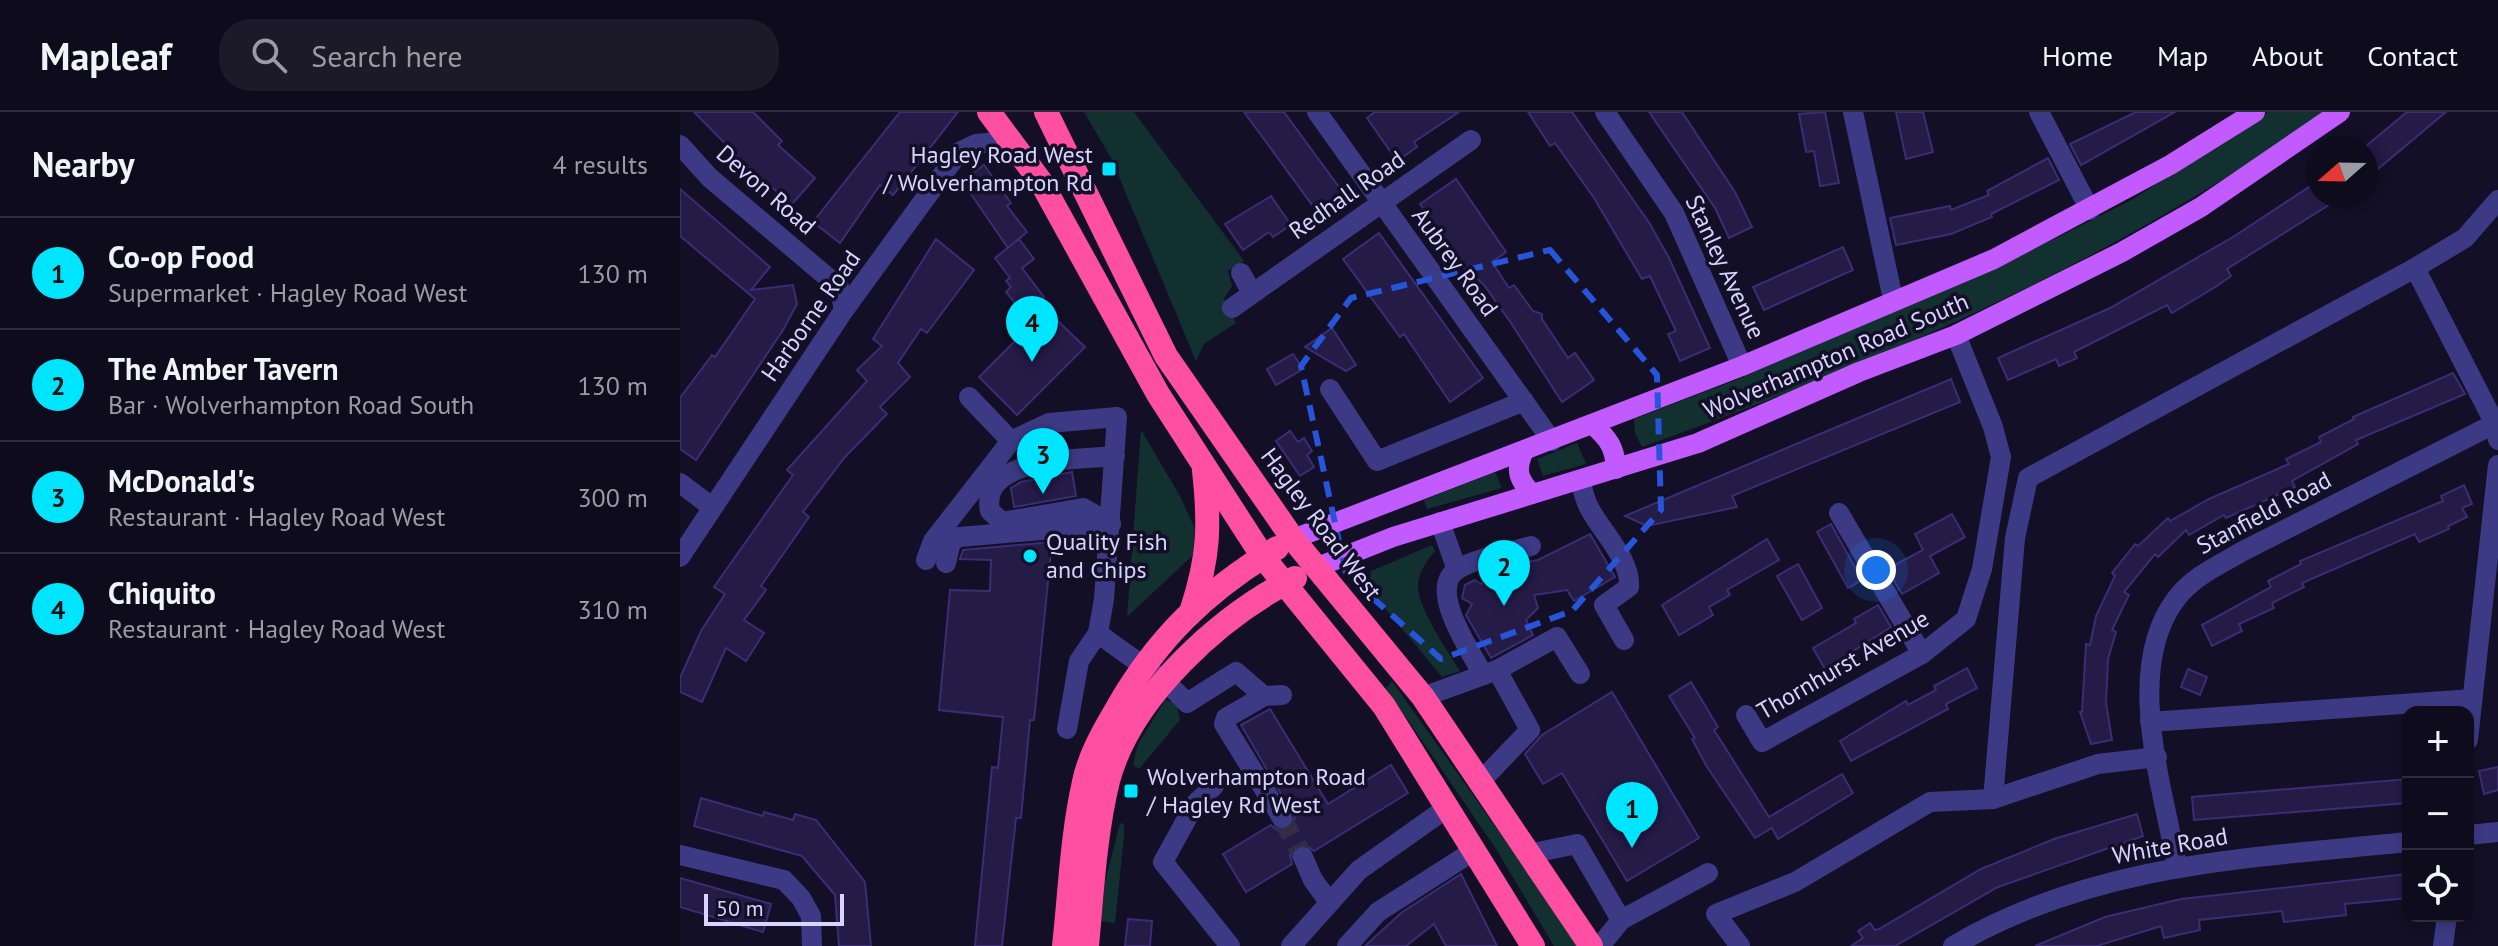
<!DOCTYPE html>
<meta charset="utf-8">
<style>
body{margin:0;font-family:"PT Sans",sans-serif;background:#1c1929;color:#f1f3f6}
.controls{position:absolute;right:24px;bottom:24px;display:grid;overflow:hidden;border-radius:16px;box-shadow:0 4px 12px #0003}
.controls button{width:72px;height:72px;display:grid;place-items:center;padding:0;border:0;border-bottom:2px solid #2e2b3b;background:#0e0b1c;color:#f1f3f6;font:40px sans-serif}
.compass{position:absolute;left:1626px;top:24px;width:72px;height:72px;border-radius:50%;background:#0e0b1c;box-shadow:0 4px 12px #0003;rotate:250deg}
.scale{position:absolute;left:24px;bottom:20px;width:140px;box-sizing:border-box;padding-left:8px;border:4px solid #d9d4ff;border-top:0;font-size:22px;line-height:28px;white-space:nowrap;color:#d9d4ff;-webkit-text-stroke:6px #130f26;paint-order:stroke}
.you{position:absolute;left:1196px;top:458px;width:28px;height:28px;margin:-20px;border:6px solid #fff;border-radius:50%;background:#1a73e8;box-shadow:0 0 0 12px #1a73e833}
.badge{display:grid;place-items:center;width:52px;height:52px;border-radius:50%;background:#00e5ff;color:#111;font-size:26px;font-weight:700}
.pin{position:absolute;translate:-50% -66px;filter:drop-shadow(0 2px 4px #0008)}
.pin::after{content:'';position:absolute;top:42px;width:28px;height:24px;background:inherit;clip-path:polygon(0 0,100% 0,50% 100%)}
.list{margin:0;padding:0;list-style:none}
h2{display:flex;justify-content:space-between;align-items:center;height:104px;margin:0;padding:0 32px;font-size:34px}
h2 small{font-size:26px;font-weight:400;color:#9b9ba3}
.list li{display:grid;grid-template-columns:52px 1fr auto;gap:24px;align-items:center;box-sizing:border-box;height:112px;padding:0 32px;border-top:2px solid #2e2b3b}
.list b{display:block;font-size:30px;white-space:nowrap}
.list p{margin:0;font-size:26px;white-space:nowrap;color:#9b9ba3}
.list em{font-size:26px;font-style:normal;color:#9b9ba3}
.icon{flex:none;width:44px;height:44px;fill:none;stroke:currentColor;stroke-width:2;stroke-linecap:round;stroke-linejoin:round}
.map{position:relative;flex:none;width:1818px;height:834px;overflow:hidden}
header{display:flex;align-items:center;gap:48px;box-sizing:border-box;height:112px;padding:0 40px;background:#0e0b1c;border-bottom:2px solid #2e2b3b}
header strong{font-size:38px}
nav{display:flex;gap:44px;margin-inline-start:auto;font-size:28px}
.search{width:560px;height:72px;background:#1c1929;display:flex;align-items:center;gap:20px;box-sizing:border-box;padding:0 28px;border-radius:32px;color:#9b9ba3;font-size:30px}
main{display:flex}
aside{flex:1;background:#0e0b1c}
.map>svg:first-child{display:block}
</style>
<header>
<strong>Mapleaf</strong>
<div class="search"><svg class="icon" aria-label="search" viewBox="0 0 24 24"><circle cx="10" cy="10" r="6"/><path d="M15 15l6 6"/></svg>Search here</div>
<nav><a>Home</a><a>Map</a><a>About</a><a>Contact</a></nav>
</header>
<main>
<aside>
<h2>Nearby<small>4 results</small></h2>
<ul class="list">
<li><span class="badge">1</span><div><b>Co-op Food</b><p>Supermarket · Hagley Road West</p></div><em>130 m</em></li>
<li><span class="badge">2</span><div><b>The Amber Tavern</b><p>Bar · Wolverhampton Road South</p></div><em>130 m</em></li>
<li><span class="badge">3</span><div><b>McDonald's</b><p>Restaurant · Hagley Road West</p></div><em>300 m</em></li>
<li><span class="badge">4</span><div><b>Chiquito</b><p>Restaurant · Hagley Road West</p></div><em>310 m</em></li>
</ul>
</aside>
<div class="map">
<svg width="1818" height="834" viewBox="0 0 1818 834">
<rect width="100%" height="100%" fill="#130f26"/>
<g fill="#12302f">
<path d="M404,0H454L564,149L548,159L552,174L544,187L556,211L524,232L516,249L431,46Z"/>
<path d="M1588,0H1644C1437,148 1201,250 962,335L955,321L954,307L1061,266L1374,127L1453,87Z"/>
<path d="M461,318L500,384L515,417L513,443L447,505Z"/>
<path d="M897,331L906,352L863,364L857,347Z"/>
<path d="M815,360L822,376L747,397L744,388Z"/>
<path d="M752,433L755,439C746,450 739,459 738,473C736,493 769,541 780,559L762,565L689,477L691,459Z"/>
<path d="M712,569L900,834H874L816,737L706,576Z"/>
<path d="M485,588L496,591L500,608L459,657L453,653L458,632Z"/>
<path d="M440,711L444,712V724L435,811L421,809L425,770Z"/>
</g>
<g fill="#241b47" stroke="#3b2d73" stroke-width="2">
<path d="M14,0H73L102,29L98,33L135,66L112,92L72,59Z"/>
<path d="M220,0H278L213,83L200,73L160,131L133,110Z"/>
<path d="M564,0H604L667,86L641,105Z"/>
<path d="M695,0H779L734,30L737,35L717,49L687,6Z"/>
<path d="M848,0H892L970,112L989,146L1030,236L1000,249L988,222L996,219L970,164L962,167L914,86L875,31L870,34Z"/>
<path d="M969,0H1002L1055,80L1072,115L1049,126L1035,96Z"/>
<path d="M1145,0L1159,71L1140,74L1134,39L1126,40L1119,2Z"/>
<path d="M1216,0H1243L1253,40L1226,47Z"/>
<path d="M1456,0H1495L1401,53L1390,32Z"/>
<path d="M1727,0H1766L1686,67V34Z"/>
<path d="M1368,46L1379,68L1311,102L1312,105L1271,122L1216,133L1210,106L1270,94L1271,98L1309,83L1307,79Z"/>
<path d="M304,53L331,91L327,94L347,120L328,136L282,69Z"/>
<path d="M776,67L826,140L812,150L829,176L834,173L853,199L862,202V207L888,246L895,241L914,268L882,290L831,211L804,173L793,163L790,165L740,92Z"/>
<path d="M1638,69V84H1663L1547,157L1551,164L1537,174L1492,201L1487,193L1394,240L1397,246L1379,254L1376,247L1328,268L1318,246L1430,196L1553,125Z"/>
<path d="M0,77L90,155L71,178L113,173L117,192L103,218L16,348L0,337V286L32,243L35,245L75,187L0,124Z"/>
<path d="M591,84L611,113L593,125L589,120L563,138L545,112Z"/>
<path d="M699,121L803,266L770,290L724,222L720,225L663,147Z"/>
<path d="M256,127L294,158L247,221L241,217L218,251L230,265L200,295L207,302L165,345L123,400L129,405L81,474L86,478L64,508L84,521L66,549L46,536L22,590L0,580V566L21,519L45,482L34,475L113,363L107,358L187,269L177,258L202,234L193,227Z"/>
<path d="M339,127L354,147L342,156L364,185L358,190L405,235L337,303L299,265L352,212L326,180L331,175L326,169L330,166L315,146Z"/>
<path d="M1163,135L1173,158L1084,198L1073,175Z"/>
<path d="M652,216L676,253L666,259L625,235Z"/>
<path d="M613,242L623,257L596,273L587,257Z"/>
<path d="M1773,261L1785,282L1676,328L1678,332L1612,369L1615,375L1546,406L1544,403L1509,423L1506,418L1478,445L1475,442L1444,480L1449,483L1432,518L1436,520L1428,547L1426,591L1432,628L1411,632L1400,600H1402L1406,532L1410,533L1416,504L1435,464L1432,461L1455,432L1458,434L1488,406L1490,409L1529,387L1609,352L1606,347L1641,330L1639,325L1674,307L1673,305Z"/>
<path d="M1271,267L1280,290L1052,384L1057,395L967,414L945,404Z"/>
<path d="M610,319L618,330L624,326L632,339L627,343L634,355L620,364L596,329Z"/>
<path d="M392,360L396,384L334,395L331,376L341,370Z"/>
<path d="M1784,373L1792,392L1782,396L1787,405L1768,414L1769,417L1739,430L1735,422L1622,471L1624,475L1592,491L1594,496L1559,512L1562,519L1532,534L1522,513L1591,475L1588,469L1621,452L1620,449L1763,389L1761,384Z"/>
<path d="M1272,402L1285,425L1250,444L1259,461L1222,482L1207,457L1243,438L1235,422Z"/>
<path d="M1151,412L1182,468L1168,476L1137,420Z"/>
<path d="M910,422L935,465L894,489L887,478L854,483L858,496L846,508L853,523L811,546L786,503L792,492L782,486L785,473L795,468L801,472L809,462L820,460V456L858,448Z"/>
<path d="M1087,427L1099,448L1047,478L1050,483L1029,495L1033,503L999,523L982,493Z"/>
<path d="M372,430L354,608H350L341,706H336L322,834H295L312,655L318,656L323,605L259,598L270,478L310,479L311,448L280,447L283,438Z"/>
<path d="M1118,452L1142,496L1122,508L1097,464Z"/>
<path d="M1198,493L1211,515L1145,557L1133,536L1176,511L1174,507Z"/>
<path d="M1287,556L1297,576L1266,592L1268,597L1171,649L1160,629L1226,589L1228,593L1256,578L1254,574Z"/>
<path d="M1508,557L1527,565L1520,583L1501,575Z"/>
<path d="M1011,570L1038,615L1034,618L1089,705L1162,662L1173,681L1098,727L1092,716L1075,726L1027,655L1012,627L1015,626L989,584Z"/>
<path d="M932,580L1019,726L947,769L882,661L863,672L845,642L862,623Z"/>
<path d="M590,597L648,692L711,653L728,681L634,739L625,732L617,733L610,743L612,752L566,780L543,742L591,713L597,718L608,717L615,706L561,613Z"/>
<path d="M1818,655V678L1804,682L1799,659Z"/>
<path d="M1728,667V691L1514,708L1512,685Z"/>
<path d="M21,686L83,704L84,700L113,708L115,702L136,708L185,770L191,834H159L155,783L122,744L14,714Z"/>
<path d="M1457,702L1463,724L1318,775L1215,834H1171L1183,826L1178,819L1190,811L1195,818L1199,817L1301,757L1374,727Z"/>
<path d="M781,762L817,834H766L754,812L726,834H685L721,801Z"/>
<path d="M1727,762L1728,786L1665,792L1666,803L1604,810L1602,799L1519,808L1520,818L1484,826L1481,814L1417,834H1355L1425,805L1501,787Z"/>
<path d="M0,766L91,792L83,820L0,795Z"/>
<path d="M448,807L472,809L470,834H445Z"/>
</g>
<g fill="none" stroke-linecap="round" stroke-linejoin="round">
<path stroke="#312d47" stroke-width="20" stroke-dasharray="20 10" stroke-linecap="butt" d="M602,706L623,745"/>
<g stroke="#3d3a85" stroke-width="20">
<path d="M637,0L872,329"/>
<path d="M925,0L994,101L1062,254"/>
<path d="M1173,0L1213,187"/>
<path d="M1359,0L1410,98"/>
<path d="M0,33L30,66L159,175L164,198"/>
<path d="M1735,156L1815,312L1818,328"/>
<path d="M561,161L572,181"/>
<path d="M552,196L791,28"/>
<path d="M650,277L697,349L844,289"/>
<path d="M289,285L331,329"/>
<path d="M900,368C903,378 905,390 911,399C923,421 951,448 949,475L924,493L944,528"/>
<path d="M0,371L32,395"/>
<path d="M1159,401L1242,542"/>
<path d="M760,410L777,458"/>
<path d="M431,412L403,396L322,410L310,399C299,344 399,348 435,344"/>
<path d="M0,445L164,198L279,40L296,32L330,29"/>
<path d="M246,448L253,429L331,329L369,311L437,305L424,487L418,521L399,549L387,617"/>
<path d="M266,451L271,430L279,425L431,412"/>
<path d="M418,521C448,545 482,563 507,591L556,560L584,584"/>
<path d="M817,558L877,525L900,562"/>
<path d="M803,563C791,539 746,476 778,457C799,445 828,441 851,434"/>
<path d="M743,585L817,558L850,618L799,671"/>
<path d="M1066,603L1082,630L1242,542L1286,507L1302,457L1321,345L1313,315L1276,223"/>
<path d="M1470,610L1792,587"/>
<path d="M1788,628L1818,353"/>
<path d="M534,674L515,692L483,750L550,834"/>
<path d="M1313,687L1335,426L1348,366L1735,156L1785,126L1818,88"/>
<path d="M602,706L544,612L546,606L584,584L602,583"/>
<path d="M1788,723L1818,720"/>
<path d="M848,742L897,732L941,808L920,834"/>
<path d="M0,743L104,768L121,786L131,804L132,834"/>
<path d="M623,745L633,768L649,790"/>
<path d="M1497,754C1483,675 1443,557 1496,487C1513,464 1541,452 1565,438L1818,310"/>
<path d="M941,808L1028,761"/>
<path d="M611,834L679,758L768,695"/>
<path d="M667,834L698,800L795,738"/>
<path d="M1060,834L1036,802L1115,770L1250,690L1313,687L1418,652L1477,645"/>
<path d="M1273,834C1414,751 1570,746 1728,730"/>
<path d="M1763,834L1767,804"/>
</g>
<g stroke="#c25bff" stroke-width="20">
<path d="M913,313C929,327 935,336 936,357"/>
<path d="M843,341C835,359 839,368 852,382"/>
<path d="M613,427L1062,254L1314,147L1490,53L1575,0"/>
<path d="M635,456L713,425L1018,331L1179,260L1276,223L1442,140L1521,95L1660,0"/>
</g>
<g stroke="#ff4fa3" stroke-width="24">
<path d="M309,0L361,70L478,282L583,445L704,594L853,834"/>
<path d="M366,0L486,244L613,427L743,585L911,834"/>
<path d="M512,497C529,445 530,413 524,359"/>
<path d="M384,834C390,780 392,723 404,670C409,645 423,620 436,598C477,526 526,479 597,436"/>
<path d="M407,834C412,780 415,722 428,669C450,585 540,504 615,466"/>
</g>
</g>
<path fill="none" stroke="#2655da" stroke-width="6" stroke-dasharray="16 10" stroke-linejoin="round" d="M870,138L977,263L981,398L892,499L761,547L666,462L621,254L671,186Z"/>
<g fill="#00e5ff" stroke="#130f26" stroke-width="3">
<rect x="421" y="49" width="16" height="16" rx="4"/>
<circle cx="350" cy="444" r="8"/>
<rect x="443" y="671" width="16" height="16" rx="4"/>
</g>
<g text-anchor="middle" stroke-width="7" stroke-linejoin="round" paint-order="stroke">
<g font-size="24" fill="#d9d4ff" stroke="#130f26" text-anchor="start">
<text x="413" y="51" text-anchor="end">Hagley Road West<tspan x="413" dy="28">/ Wolverhampton Rd</tspan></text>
<text x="366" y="438">Quality Fish<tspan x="366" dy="28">and Chips</tspan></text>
<text x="467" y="673">Wolverhampton Road<tspan x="467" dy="28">/ Hagley Rd West</tspan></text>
</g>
<g font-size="24" fill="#d9d4ff" stroke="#130f26">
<text transform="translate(86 78) rotate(41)" y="8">Devon Road</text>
<text transform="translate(667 83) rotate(-35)" y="8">Redhall Road</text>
<text transform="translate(775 150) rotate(54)" y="8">Aubrey Road</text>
<text transform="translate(1045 155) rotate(65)" y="8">Stanley Avenue</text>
<text transform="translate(131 204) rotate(-55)" y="8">Harborne Road</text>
<text transform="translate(1156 244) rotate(-23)" y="8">Wolverhampton Road South</text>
<text transform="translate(1584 401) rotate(-28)" y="8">Stanfield Road</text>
<text transform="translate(641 412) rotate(53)" y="8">Hagley Road West</text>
<text transform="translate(1163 553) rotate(-30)" y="8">Thornhurst Avenue</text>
<text transform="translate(1490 734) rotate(-10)" y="8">White Road</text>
</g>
</g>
</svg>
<div class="controls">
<button>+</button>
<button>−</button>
<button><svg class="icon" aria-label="locate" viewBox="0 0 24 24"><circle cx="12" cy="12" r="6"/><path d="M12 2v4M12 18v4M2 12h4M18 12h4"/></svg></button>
</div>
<svg class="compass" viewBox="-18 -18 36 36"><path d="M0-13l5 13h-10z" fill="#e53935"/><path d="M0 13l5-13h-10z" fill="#9b9ba3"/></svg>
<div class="scale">50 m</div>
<div class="you"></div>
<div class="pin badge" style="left:952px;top:736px">1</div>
<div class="pin badge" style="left:824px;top:494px">2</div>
<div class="pin badge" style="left:363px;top:382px">3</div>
<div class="pin badge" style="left:352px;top:250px">4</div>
</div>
</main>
